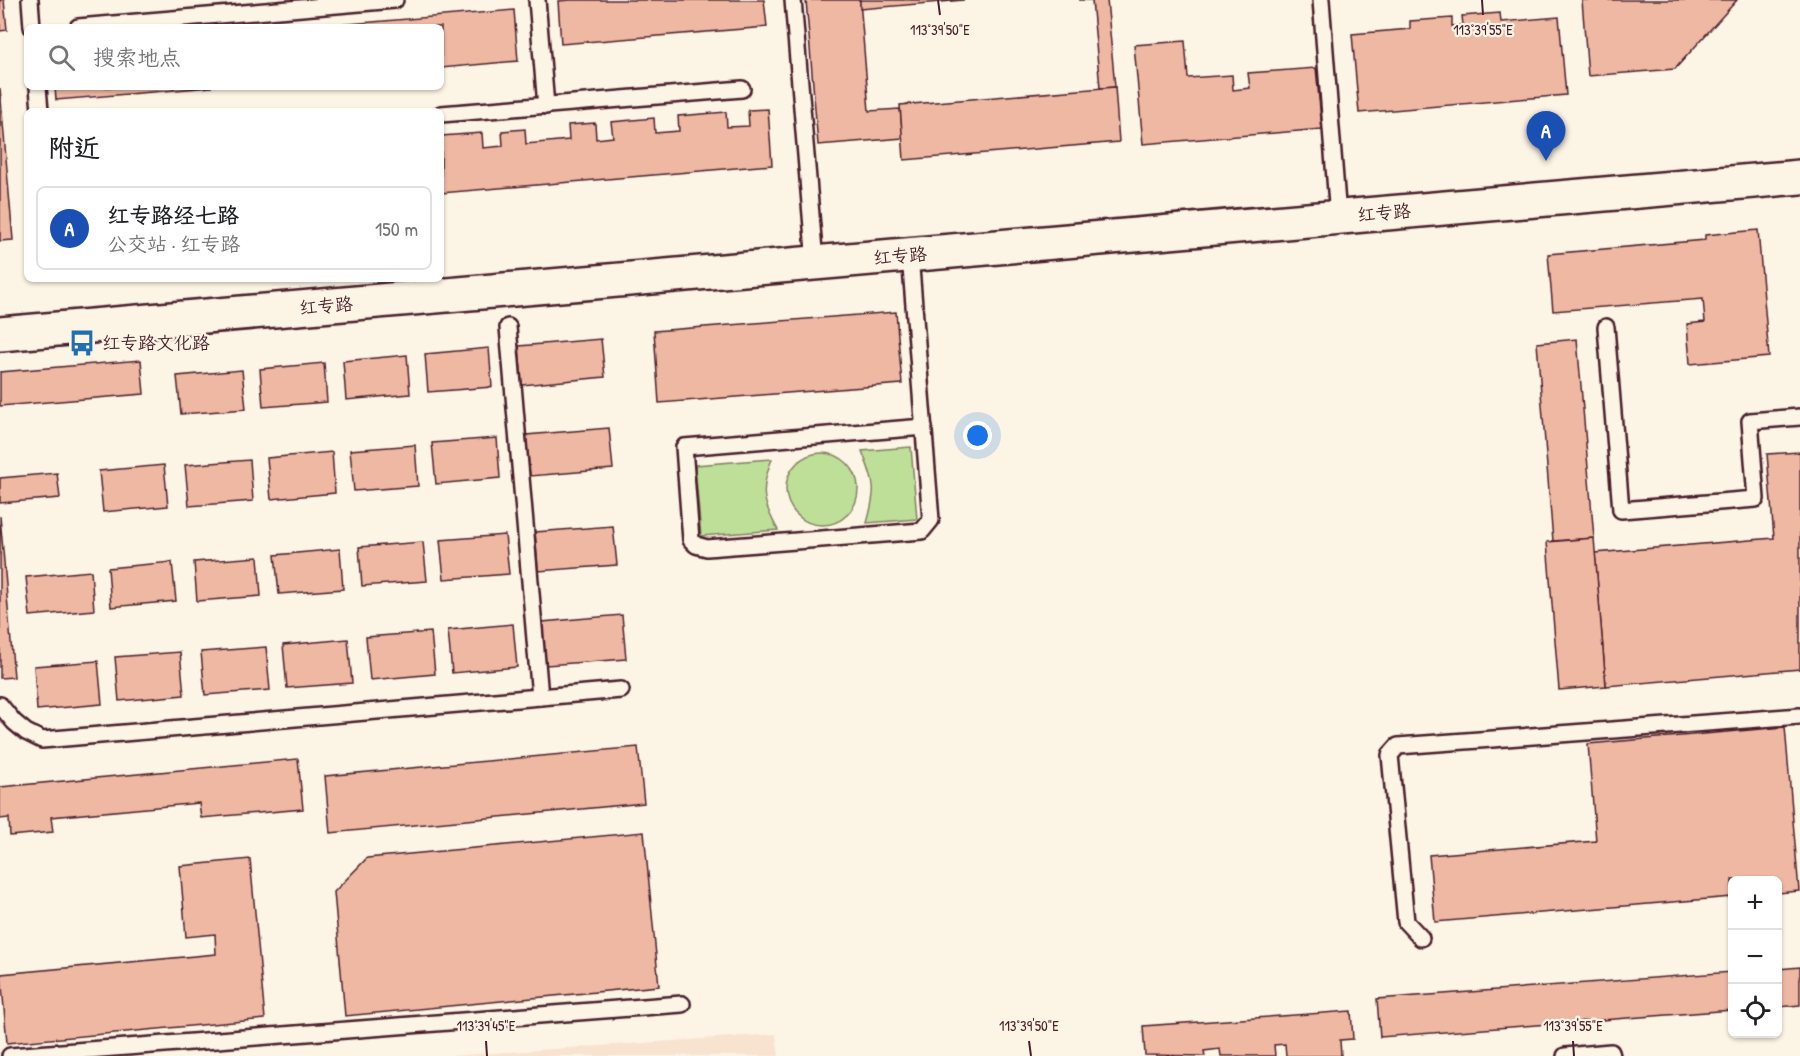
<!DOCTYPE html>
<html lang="zh">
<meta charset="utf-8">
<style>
body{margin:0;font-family:"Patrick Hand","LXGW WenKai TC",sans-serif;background:#f2f2f2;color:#202124}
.controls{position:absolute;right:18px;bottom:18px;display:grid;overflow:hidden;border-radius:9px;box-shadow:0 2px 4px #0004}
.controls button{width:54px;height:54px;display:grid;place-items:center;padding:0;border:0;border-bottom:2px solid #e0e0e0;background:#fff;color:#202124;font:30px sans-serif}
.you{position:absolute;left:978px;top:436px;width:21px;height:21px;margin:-15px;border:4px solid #fff;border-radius:50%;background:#1a73e8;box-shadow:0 0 0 9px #1a73e833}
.badge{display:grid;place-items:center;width:39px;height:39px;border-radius:50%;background:#1f6fb2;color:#fff;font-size:20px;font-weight:700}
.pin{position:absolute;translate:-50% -50px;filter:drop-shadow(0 2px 3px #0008)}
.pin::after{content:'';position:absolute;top:32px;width:21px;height:18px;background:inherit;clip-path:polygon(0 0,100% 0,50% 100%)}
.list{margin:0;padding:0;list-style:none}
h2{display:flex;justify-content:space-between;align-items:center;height:78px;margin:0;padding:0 24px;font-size:26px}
h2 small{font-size:20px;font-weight:400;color:#757577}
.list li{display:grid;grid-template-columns:39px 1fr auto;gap:18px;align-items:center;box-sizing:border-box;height:84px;margin:0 12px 12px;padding:0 12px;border:2px solid #e0e0e0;border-radius:9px}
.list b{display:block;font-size:22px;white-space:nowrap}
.list p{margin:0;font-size:20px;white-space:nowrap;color:#757577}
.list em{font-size:20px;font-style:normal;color:#757577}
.icon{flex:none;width:33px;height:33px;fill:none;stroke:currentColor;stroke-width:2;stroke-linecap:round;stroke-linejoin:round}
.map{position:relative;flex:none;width:1800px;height:1056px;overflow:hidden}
.search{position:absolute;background:#fff;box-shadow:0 2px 4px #0004;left:24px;top:24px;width:420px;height:66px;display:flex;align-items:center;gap:15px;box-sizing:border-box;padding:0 21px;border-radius:9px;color:#757577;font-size:22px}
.panel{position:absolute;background:#fff;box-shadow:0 2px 4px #0004;left:24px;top:108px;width:420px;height:174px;border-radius:9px}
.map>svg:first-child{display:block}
</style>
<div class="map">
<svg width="1800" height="1056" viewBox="0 0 1800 1056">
<rect width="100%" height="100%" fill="#fcf5e5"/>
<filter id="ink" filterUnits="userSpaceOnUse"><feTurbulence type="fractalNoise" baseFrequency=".0167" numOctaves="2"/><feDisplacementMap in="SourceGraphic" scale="12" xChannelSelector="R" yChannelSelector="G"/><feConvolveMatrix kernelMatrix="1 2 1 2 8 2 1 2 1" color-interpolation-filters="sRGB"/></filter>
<g filter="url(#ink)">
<path fill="#f8e3d1" d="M776,1034L779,1056H447Z"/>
<g fill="#bddf98" stroke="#847f62" stroke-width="1.5">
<path d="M911,447L917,519L867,523C877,487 875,485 862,451Z"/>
<circle cx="822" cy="489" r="36"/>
<path d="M772,459C760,489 762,502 778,530L701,536L695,465Z"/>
</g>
<g fill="#efb8a3" stroke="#4a1f2b" stroke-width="1.5">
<path d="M0,0H4L7,30L0,31Z"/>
<path d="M571,0H764L767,27L561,44L558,1Z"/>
<path d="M806,0H860L869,111L900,109L903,138L818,145Z"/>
<path d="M860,0H964L860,9Z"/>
<path d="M1079,0H1107L1115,87L1100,88L1092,0Z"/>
<path d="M1582,0H1737L1675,69L1588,76Z"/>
<path d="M514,10L518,61L441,68V27H313Z"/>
<path d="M1500,13L1501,22L1559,17L1566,95L1359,113L1352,34L1410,29V21L1452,18V26L1463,25L1462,16Z"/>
<path d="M1185,41L1188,78L1232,75L1233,90L1250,88L1248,73L1316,68L1322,129L1143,144L1134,45Z"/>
<path d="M55,87H212L56,100Z"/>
<path d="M1115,87L1119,142L904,160L900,105Z"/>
<path d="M0,88L13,240L0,241Z"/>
<path d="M768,109L772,165L441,193V136L482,133L483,148L503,146L502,131L525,129L526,144L569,140L568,125L595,123L596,139L613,137L611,122L654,118L655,133L679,131L678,116L726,112L727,127L749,126L748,110Z"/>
<path d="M1758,230L1769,357L1690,364L1687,324L1705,322L1703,299L1553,311L1548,254L1705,240V235Z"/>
<path d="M896,312L902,384L659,403L654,331Z"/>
<path d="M601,339L605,377L522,385L519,346Z"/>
<path d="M1577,339L1594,538L1553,541L1537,343Z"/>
<path d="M489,348L492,387L428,392L425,354Z"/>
<path d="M407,355L410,394L346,400L343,361Z"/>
<path d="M141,360L144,394L0,406V372Z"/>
<path d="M324,363L327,402L263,407L260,369Z"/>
<path d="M242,370L246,409L181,414L177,376Z"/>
<path d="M609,428L613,469L530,476L526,435Z"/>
<path d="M497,438L500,478L436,484L432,443Z"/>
<path d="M415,445L418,486L354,491L350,450Z"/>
<path d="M332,452L335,493L271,499L267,458Z"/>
<path d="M1800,452V669L1606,686L1595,553L1774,538L1767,454Z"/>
<path d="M250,460L253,501L189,506L185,465Z"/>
<path d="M164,465L168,506L103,512L99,471Z"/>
<path d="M57,473L60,498L0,503V478Z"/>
<path d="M0,516L14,677L0,678Z"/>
<path d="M613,526L617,565L538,571L535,532Z"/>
<path d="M505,535L509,574L444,579L440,540Z"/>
<path d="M1594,538L1606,686L1559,690L1547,542Z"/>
<path d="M423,542L427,581L362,586L359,547Z"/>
<path d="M340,549L343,589L279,594L275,555Z"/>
<path d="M258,557L261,596L197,601L194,562Z"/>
<path d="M172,562L176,601L111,607L108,568Z"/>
<path d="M91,571L94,610L30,616L26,577Z"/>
<path d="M622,615L626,659L546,665L542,622Z"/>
<path d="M513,624L517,667L452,673L448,630Z"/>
<path d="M431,632L435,674L370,680L366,637Z"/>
<path d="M348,639L352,683L287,688L283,645Z"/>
<path d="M266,647L270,690L205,695L201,652Z"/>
<path d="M180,652L184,695L119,701L115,657Z"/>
<path d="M98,661L102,704L37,710L34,666Z"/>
<path d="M1785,727L1799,891L1778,893V880H1732V897L1435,922L1429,855L1596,841L1588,744Z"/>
<path d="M638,747L644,803L330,833L325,776Z"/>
<path d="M298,759L303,809L201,818L199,803L51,817L53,832L10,836L9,818L0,819V787Z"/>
<path d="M644,832L659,986L345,1016L334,892L367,858Z"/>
<path d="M250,859L265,1019L7,1043L1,974L216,954L215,934L186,937L180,866Z"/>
<path d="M1800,967V1005L1778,1007V969Z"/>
<path d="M1732,972V1010L1380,1037L1377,999Z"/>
<path d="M1351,1011L1353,1039L1340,1040L1341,1056H1286L1285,1044L1274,1045L1275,1056H1221L1220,1049L1204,1051L1205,1056L1145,1055L1143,1026Z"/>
</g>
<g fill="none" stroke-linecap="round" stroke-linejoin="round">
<g stroke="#4a1f2b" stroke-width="20">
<g id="service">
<path d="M30,0L32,27"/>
<path d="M537,0L546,106"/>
<path d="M793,0L815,263"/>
<path d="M1321,0L1338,217"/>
<path d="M78,27L395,0"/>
<path d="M38,87L40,111"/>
<path d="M441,114L742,89"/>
<path d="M910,255L931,520L922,531L707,548L696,545L691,540L684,447L924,427"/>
<path d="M508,327L540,697"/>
<path d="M1606,327L1621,510L1756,499L1750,421L1800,417"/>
<path d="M0,705L14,722L26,732L42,740L621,690"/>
<path d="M1421,938L1406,922L1390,755L1398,746L1800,716"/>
<path d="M10,1056L682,1004"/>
<path d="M1565,1056L1611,1052L1612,1056"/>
</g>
</g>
<g stroke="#4a1f2b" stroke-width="38">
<path id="tertiary" d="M0,334L1800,177"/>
</g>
<use href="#service" stroke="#fcf5e5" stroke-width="15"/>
<use href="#tertiary" stroke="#fcf5e5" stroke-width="33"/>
</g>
</g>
<path fill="none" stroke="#4a1f2b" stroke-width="2" d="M938,0L940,15M1482,0L1483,15M486,1041L487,1056M1029,1041L1031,1056M1573,1041L1574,1056"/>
<defs>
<g id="bus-bare" transform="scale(2.07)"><path d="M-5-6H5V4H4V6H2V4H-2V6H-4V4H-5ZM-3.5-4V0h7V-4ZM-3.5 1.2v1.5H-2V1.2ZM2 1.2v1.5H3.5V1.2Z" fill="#1f6fb2" stroke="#fcf5e5" stroke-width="2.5" paint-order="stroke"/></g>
</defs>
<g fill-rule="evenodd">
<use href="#bus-bare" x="82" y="343"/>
</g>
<g text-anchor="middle" stroke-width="4.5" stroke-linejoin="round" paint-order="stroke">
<g font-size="18" fill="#4a1f2b" stroke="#fcf5e5">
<text transform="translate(1384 213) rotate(-5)" y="6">红专路</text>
<text transform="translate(900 256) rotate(-5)" y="6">红专路</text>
<text transform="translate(326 306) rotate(-5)" y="6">红专路</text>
</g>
<g font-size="18" fill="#4a1f2b" stroke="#fcf5e5" text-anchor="start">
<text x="102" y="349">红专路文化路</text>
</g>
</g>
<g font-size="15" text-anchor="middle" fill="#4a1f2b" stroke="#fcf5e5" stroke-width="4.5" stroke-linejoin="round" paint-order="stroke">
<text x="940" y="35">113°39'50"E</text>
<text x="1483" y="35">113°39'55"E</text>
<text x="486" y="1031">113°39'45"E</text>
<text x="1029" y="1031">113°39'50"E</text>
<text x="1573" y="1031">113°39'55"E</text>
</g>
</svg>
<div class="controls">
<button>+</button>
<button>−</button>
<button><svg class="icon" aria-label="locate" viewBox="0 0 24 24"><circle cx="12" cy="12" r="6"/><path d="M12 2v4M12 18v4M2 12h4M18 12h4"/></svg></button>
</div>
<div class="you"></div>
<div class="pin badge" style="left:1546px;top:161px;background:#1a4fb4">A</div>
<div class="search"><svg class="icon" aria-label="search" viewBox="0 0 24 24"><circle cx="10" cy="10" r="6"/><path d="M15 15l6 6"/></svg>搜索地点</div>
<section class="panel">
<h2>附近<small></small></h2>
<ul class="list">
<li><span class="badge" style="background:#1a4fb4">A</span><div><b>红专路经七路</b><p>公交站 · 红专路</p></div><em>150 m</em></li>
</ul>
</section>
</div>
